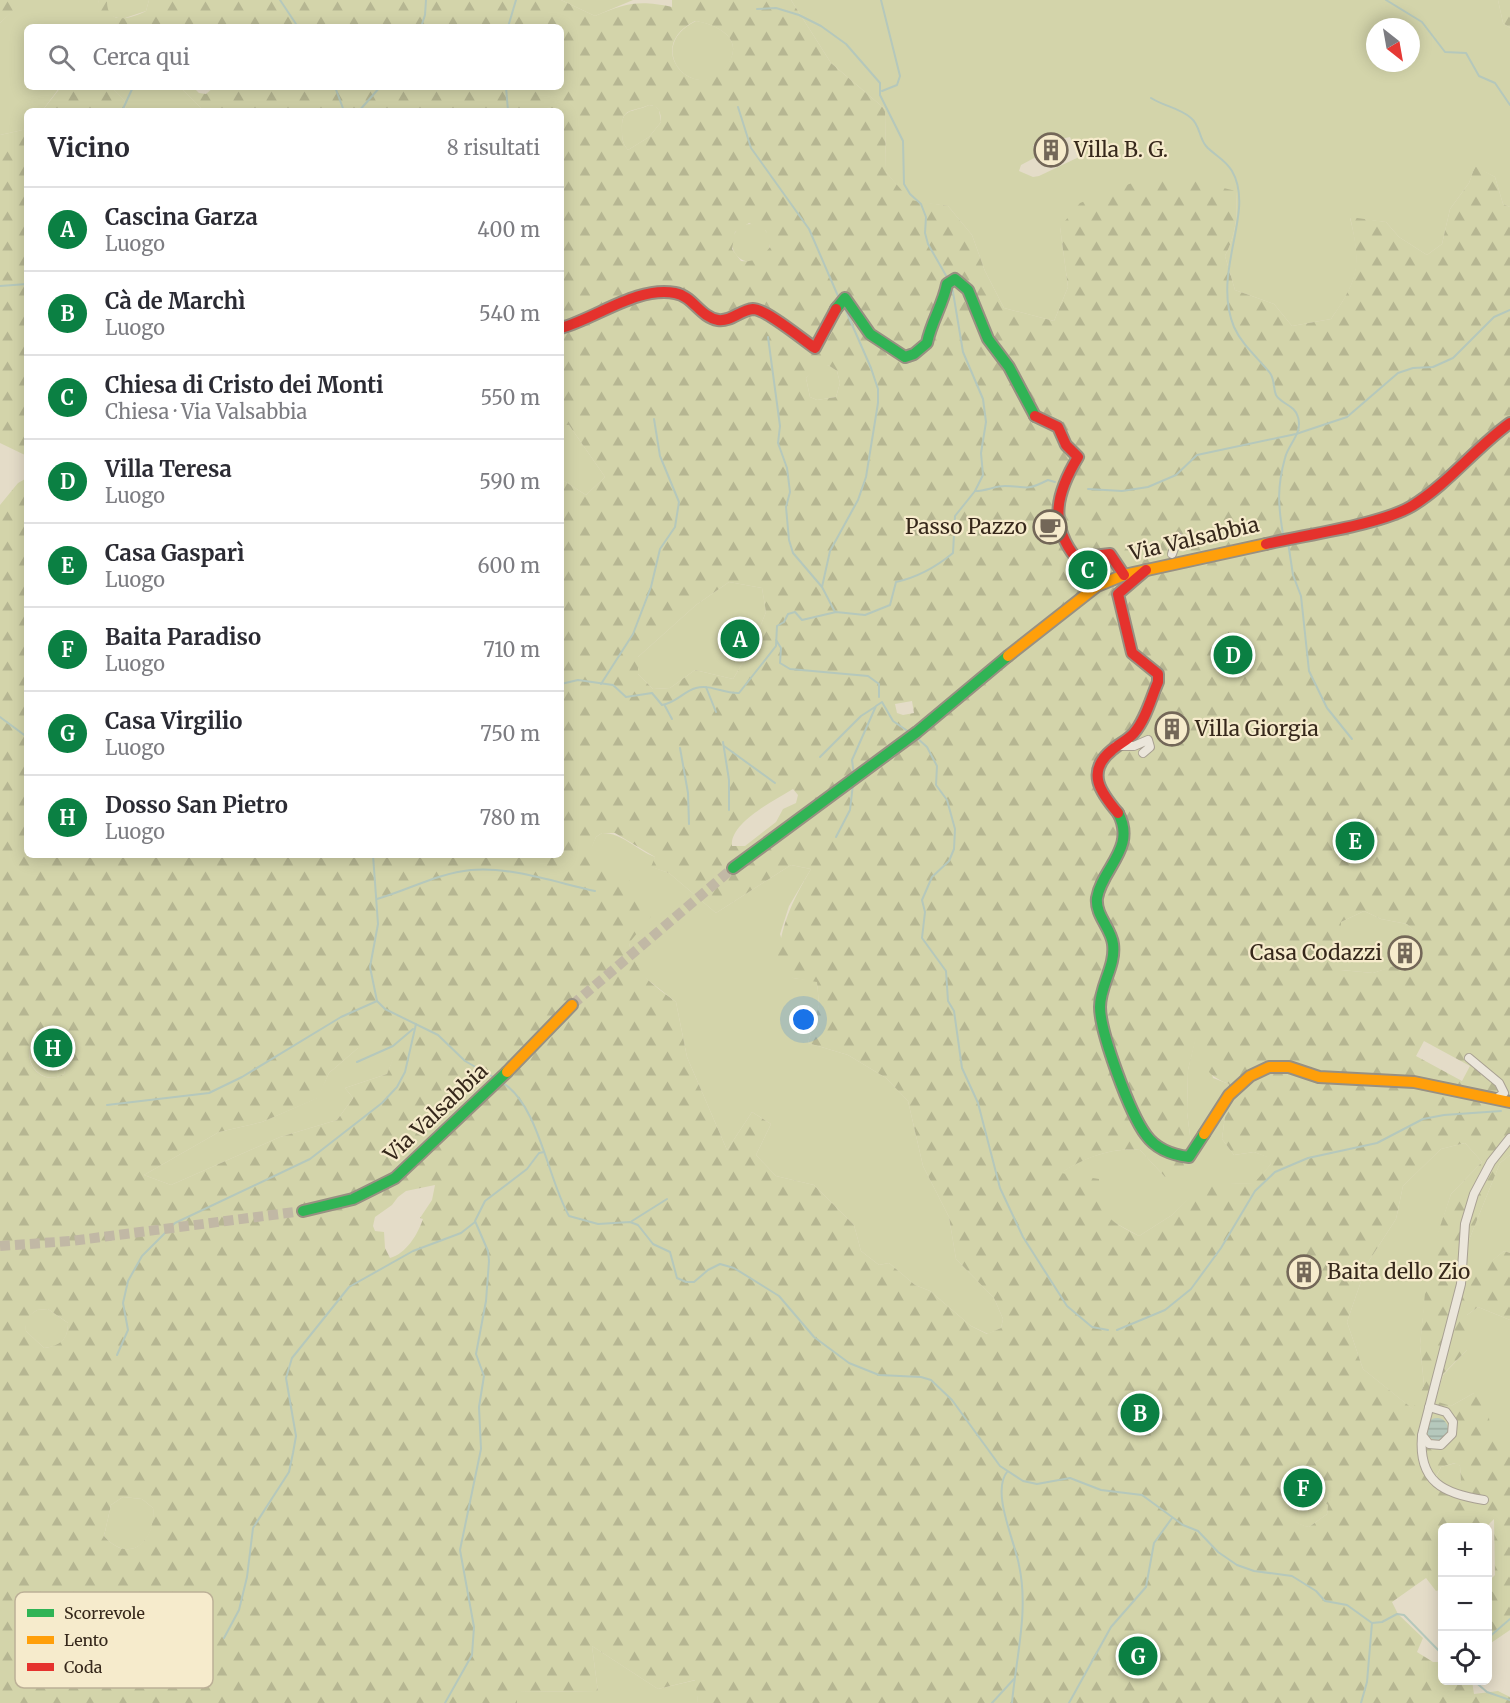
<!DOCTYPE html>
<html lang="it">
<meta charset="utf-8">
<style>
body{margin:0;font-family:Merriweather,serif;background:#f7f7f7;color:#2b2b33}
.controls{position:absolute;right:18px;bottom:18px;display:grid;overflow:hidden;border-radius:9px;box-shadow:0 3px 15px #0003}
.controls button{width:54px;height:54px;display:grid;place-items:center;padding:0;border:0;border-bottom:2px solid #e1e1e2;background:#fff;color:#2b2b33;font:30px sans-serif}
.compass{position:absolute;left:1366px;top:18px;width:54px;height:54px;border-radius:50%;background:#fff;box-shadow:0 3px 15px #0003;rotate:149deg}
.you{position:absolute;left:804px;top:1020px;width:21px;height:21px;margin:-15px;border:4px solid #fff;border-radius:50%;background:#1a73e8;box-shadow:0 0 0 9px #1a73e833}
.badge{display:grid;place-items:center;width:39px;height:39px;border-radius:50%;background:#0b8043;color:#fff;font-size:20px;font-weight:700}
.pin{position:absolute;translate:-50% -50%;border:3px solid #fff;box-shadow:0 2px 6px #0006}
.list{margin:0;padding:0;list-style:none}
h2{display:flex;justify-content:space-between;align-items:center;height:78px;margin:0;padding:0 24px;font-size:26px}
h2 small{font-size:20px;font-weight:400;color:#7c7c81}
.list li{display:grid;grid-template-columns:39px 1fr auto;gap:18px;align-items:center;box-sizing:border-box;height:84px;padding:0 24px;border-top:2px solid #e1e1e2}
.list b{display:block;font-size:22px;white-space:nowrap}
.list p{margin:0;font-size:20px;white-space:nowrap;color:#7c7c81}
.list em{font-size:20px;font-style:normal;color:#7c7c81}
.icon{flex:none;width:33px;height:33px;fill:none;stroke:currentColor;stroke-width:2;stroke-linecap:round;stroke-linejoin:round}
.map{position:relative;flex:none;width:1510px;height:1703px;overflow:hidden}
.search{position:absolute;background:#fff;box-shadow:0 3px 15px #0003;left:24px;top:24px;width:540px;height:66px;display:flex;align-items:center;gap:15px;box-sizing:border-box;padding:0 21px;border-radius:9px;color:#7c7c81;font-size:22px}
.panel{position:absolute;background:#fff;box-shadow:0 3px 15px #0003;left:24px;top:108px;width:540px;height:750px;border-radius:9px}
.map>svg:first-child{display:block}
</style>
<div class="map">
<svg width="1510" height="1703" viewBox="0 0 1510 1703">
<defs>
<pattern id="forest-firs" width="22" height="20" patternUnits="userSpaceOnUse" patternTransform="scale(1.5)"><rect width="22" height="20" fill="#d3d4aa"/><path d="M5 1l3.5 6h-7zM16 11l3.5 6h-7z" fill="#b6b692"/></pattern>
<pattern id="garden-furrows" width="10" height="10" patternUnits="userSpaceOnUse" patternTransform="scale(1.5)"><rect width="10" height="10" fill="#d3d4aa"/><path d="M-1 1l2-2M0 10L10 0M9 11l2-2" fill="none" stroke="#b6b692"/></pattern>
<pattern id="water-rules" width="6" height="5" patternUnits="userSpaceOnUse" patternTransform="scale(1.5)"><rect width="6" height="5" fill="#b5c8bc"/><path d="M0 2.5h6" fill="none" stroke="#9caca1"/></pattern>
</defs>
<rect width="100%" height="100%" fill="#e4dcc8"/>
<g fill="#d3d4aa" fill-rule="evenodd">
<path d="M24,0H98L107,27H27V87H60L42,111H27V129L0,135V23Z"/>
<path d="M107,0H149L146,11L122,19L111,16L107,9Z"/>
<path d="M561,0H633L595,16Z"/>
<path d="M791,0H1498L1503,23L1510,28V207L1503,204L1495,177L1475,167L1469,183L1450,209L1442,244L1427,255L1399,237L1386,222L1350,218C1362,265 1359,279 1331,319L1292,326L1274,304L1235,290L1225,256C1236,234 1238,215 1236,192L1060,227L1068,287L1054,321L1004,308L985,271L972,235L948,206L910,201L886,172L885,109L831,63ZM1375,27H1411V63H1375ZM1070,137L1079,157L1039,176L1033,177L1019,171L1021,165L1036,157L1033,145Z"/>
<path d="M696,21C715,24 744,37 729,63C700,110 639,49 696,21Z"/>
<path d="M111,87H180L204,111H126L124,100Z"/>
<path d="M649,105L655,106L659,110L661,122L649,137L628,150C623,144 622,139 622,132C621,106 631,114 649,105Z"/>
<circle cx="751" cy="243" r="19"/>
<path d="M828,365L837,371L840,383L836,397L817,400L810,397L806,378L812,371Z"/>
<path d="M561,425H569L605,477L586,495L561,479Z"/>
<path d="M729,582L762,588L766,612L751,649L733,679L695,670L670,688L653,689L638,674V657L696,605Z"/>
<path d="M602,833C623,833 636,850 655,857L652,867L669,873L716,913L791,865L811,869L789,906L780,934L793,978L817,981L819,1005L808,1043L848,1055L886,1078L908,1101L923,1166L949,1217L956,1259L994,1298L1003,1319L1001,1328L988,1334L971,1326L930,1291L915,1285L889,1263L879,1265L861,1251L854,1225L814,1185L776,1176L756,1155L771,1124L752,1112L727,1150L687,1057L676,1002L643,976L633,962L629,943L588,854L596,837Z"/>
<path d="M1364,911L1381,919L1407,924L1421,938L1412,961L1373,973L1341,970V922Z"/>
<path d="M1198,1027L1213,1078L1229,1084L1222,1139L1234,1155L1254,1152L1268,1157L1271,1164L1255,1183L1203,1185L1172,1215L1139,1236L1108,1219L1100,1204L1060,1173C1083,1158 1112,1147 1140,1150L1165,1177L1192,1151L1187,1112L1188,1070Z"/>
<path d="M51,1034L61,1036L68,1060L64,1074C38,1089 18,1053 37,1039C41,1037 47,1035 51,1034Z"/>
<path d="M358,1048H398L387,1074L345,1088L353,1098L337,1120L280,1137L171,1185L144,1175L219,1132L262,1122L317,1098L329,1073Z"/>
<path d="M1465,1143L1482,1162L1451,1194L1429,1262L1420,1345L1424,1385L1414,1410L1363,1369L1347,1322L1367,1264L1396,1219L1403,1186L1441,1149Z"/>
<path d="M1510,1155V1253L1504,1251L1476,1274L1469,1266V1240L1500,1163Z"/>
<path d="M1478,1307L1510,1320V1443L1490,1435L1485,1393H1474L1451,1406L1435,1402L1443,1375L1467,1350V1315Z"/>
<path d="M48,1309L68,1323C68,1340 60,1346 44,1348L26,1331L24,1319L37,1310Z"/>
<path d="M1456,1463L1460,1466L1461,1482L1456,1489L1447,1488L1435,1479L1441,1467Z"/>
<path d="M1289,1492L1320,1499L1328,1505L1327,1514L1309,1527C1292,1524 1284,1514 1284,1496Z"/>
<path d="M123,1497L142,1499L153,1508C157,1540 130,1566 104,1536L111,1505Z"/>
<path d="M592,1646L658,1689L696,1680L698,1703H517V1691L598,1692Z"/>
</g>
<g fill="url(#forest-firs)" fill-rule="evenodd">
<path d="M0,0H24V1L0,23Z"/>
<path d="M98,0H107C106,26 130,19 146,11L149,0H561L595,16C626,3 639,0 672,7V0H791L831,63L885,109L886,172L910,200L948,206L972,235L985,271L1004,308L1054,321L1068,287L1060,227L1080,203L1137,181L1178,177L1236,191C1238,215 1236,234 1225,256L1235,290L1274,304L1292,326L1331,319C1359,279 1361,265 1350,217L1386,222L1399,237L1427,255L1442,244L1450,209L1469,183L1475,166L1495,177L1503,204L1510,207V1155L1500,1163L1469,1240V1266L1476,1273L1504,1251L1510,1253V1320L1478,1307L1467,1315V1350L1443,1374L1435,1401L1451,1406L1474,1393H1486L1491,1434L1510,1442V1630L1488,1645V1582L1495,1575L1494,1519L1486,1527L1442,1528V1589L1436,1591L1426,1578L1392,1602L1398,1614L1423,1638L1417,1652L1433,1662H1442V1680L1472,1681L1474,1694L1498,1691L1510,1697V1703H698L695,1680L658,1689L592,1646L598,1692L517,1691V1703H0V505L18,483L27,478V855H561V479L586,495L605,477L569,425H561V111H204L180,87H193L199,93L206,94L214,87H561V27H107L100,14ZM695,21C715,24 744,37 729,62C700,110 639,49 695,21ZM649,105C659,106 661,112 661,122L649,137L628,150C623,144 622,139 622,132C621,106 631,113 649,105ZM749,223L766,231L770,247C764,256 753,263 741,261L732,249L735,232ZM828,365L837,371L840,383L836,397L817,400L810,397L806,378L812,372L822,374ZM729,582L762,588L766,612L751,649L733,679L695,670L670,688L653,689L638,674V657L696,605ZM912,701L914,713L903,715L897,713L895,704ZM793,789L798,795L796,803L783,809L776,822L745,846H732C729,823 775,800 793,789ZM602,833H615L655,857L651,867L669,873L716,913L791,865L811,869C791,903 781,925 777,965L793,978L817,982L819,1005L808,1043L848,1055L886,1078L908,1101L923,1166L949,1217L956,1259L994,1298L1003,1319L1001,1328L987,1334L971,1326L930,1291L915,1285L889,1263L879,1265L861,1251L854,1225L814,1185L776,1176L756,1155L771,1124L752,1112L727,1150L687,1057L676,1002C651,983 636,975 629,943L653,914L633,883L589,854L596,837ZM1364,911L1381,919L1407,924L1420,938L1412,960L1373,973L1341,970V922ZM1198,1030C1205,1057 1196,1072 1229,1084L1222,1139L1234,1155L1254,1152L1267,1157L1271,1164L1254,1183L1203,1184L1172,1215L1139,1236C1107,1219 1100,1217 1099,1179L1061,1173C1083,1158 1113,1147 1140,1150L1165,1177L1183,1167L1192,1151L1187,1112L1188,1070ZM51,1034L61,1036L68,1060L64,1074C37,1089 18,1053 37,1039C41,1037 47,1035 51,1034ZM1424,1041L1470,1066L1462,1081L1416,1056ZM358,1048H397L387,1074L345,1088L353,1098L337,1120L280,1137L171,1185L144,1175L219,1132L262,1122L318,1098L329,1073ZM1465,1143L1482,1162L1451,1194L1428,1262L1420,1345L1424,1385L1413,1409L1363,1369L1347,1322L1367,1264L1396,1219L1403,1186L1441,1149ZM435,1185L432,1200L420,1218L423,1219C418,1234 406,1254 390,1258L385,1248L384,1232L375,1231L373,1226L375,1217L392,1205L398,1197L406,1191ZM48,1309L68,1323C68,1339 60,1346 44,1348L26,1331L25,1319L37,1310ZM1455,1463L1460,1466L1461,1482L1456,1488H1447L1435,1478L1441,1467ZM1289,1492L1320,1499L1328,1505L1327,1514L1309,1527C1292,1523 1284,1514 1285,1495ZM123,1497L142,1499L153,1508C156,1540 130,1566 104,1536L111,1505Z"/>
<path d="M1498,0H1510V28L1503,23Z"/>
<path d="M61,87H111L124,100L126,111H42Z"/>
<path d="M27,129V456L0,443V135Z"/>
</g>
<path fill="url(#garden-furrows)" d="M1105,557L1110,562V570L1100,572L1102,580L1085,583L1080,563Z"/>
<circle fill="url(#water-rules)" cx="1437" cy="1429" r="11"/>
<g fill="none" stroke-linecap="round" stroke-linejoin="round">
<g stroke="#b5c8bc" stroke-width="2">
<path d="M280,0L298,27"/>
<path d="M881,0L900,76L897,85L882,91"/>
<path d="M1386,0L1422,22L1445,52L1466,53L1479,76L1495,83L1510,105"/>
<path d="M757,9L776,8L799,15L821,26L846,44L880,83V95L903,141L904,184L910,194L921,204L926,217L925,233L928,244L948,279"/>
<path d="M421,27L425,15L426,0"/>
<path d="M508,27L516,0"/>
<path d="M335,87L344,111"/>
<path d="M506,87L508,111"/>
<path d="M1151,98C1163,106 1180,108 1191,118C1200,125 1199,138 1206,146C1214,155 1225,159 1232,171C1256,212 1211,271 1234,327C1242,345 1258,358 1270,373C1275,380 1273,388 1276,395C1281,404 1295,405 1298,417C1303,434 1288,444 1285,458C1277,487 1278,505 1283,534"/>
<path d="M738,107L751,148L809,229L838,296L841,297"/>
<path d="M122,111L133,87"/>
<path d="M359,111L380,87"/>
<path d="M0,286L27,284"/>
<path d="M952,286L963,352L983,399L986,422L981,453L983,475L975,491"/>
<path d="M768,337L780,426L778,443L787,468L790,492L786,507L789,540L793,553L822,587L835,612"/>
<path d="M1088,489L1122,491L1148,487L1176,475L1197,455L1296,434L1347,417L1398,373L1413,368L1433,367L1453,358L1494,317L1510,310"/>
<path d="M1288,542L1293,575L1301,596L1309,671L1327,708L1352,739"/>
<path d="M822,587L830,551L858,500L866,477L878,403V389L871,368L843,304"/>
<path d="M776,640L781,648L780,663L790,669L868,676L879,684V697"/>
<path d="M561,684L578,680L613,685L626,697L652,693L662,705C676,703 684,691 696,688C711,684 724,694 739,693L776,646L777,626L784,622L788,614L795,612L802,620L836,612L865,615L890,605L896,582C919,577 936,567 953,553L955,516L975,491C986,491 995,486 1005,486C1028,486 1024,492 1048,480L1055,482"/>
<path d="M601,684L633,634L651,587L660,549L675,527L679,502L660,456L654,419"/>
<path d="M706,687L716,712"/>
<path d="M665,706L672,719"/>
<path d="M0,717L27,737"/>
<path d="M916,737L927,747L937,766L936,785L947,800L955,829L954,849L949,861L932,877L922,900L925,912L922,938L946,971L948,1001L954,1011L962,1068L978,1103L1000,1188L1023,1237L1067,1306L1092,1327L1108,1330"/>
<path d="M723,742L729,780V810"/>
<path d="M724,746L775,783"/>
<path d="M680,748L688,793L689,824"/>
<path d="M820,757L861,716L875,707"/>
<path d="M854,775L852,760L876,706L882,702L893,721L909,732"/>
<path d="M836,837L850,810L853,784"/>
<path d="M373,855L378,924L370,967L377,1001L385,1009L438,1035L465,1061L495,1078"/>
<path d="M377,899C408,890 439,873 471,870C509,866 558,883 595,891"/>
<path d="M357,1062L393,1046L413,1029"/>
<path d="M503,1083C539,1106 547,1177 569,1216L598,1224L630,1222L638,1225L653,1244L670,1252L677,1278L686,1282H694L708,1270L720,1264L734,1268L779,1296L814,1337L849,1363L879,1375L921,1377L931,1380L952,1400L1000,1466L1023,1481L1037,1484L1070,1478L1101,1490L1142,1495L1183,1525L1198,1531L1218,1552L1237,1565L1254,1571L1292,1576L1316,1591L1325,1601L1347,1605L1372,1623L1382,1622L1397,1614L1404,1615L1442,1654"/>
<path d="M107,1105L209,1093L242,1077L341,1017L377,1001"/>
<path d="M632,1221L667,1199"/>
<path d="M1117,1330L1165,1310L1191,1289L1221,1248L1255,1191L1275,1172L1308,1158L1377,1143L1423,1119L1444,1115L1501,1111"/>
<path d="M117,1355L128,1330L123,1303L128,1281L142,1256L175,1223L310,1159L382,1103L397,1087L405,1072L416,1024"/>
<path d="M1007,1472C991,1492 1015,1542 1019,1565C1029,1611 1016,1657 1012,1703"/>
<path d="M224,1638L239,1610L247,1577L253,1528L289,1472L293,1453L296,1436L286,1378L292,1358L349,1287L413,1251L461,1233L475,1222"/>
<path d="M1488,1638L1510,1619"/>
<path d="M1473,1680L1487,1692L1510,1700"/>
<path d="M445,1703L472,1655L474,1627L460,1550L481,1449L479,1407L484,1376L476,1354L486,1301L489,1261L488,1251L475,1221L485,1201L527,1169L539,1153L544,1152"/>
<path d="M992,1703L1014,1679"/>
<path d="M1069,1703L1111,1627L1146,1587L1154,1543L1172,1518"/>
<path d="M1361,1703L1367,1682L1372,1623"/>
</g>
<g stroke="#c1b8a5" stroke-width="10" stroke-dasharray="10 5" stroke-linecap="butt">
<path d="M572,1005L733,868"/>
<path d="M0,1246L71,1241L303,1211"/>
</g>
<g stroke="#a8a092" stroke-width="10">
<g id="street">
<path d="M1172,554L1178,537"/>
<path d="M1116,746H1134L1148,740L1150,747L1143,753"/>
<path d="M1469,1058L1499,1083L1504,1093L1497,1098"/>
<path d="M1429,1407L1446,1412L1453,1422L1452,1434L1441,1445L1429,1444L1422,1435L1461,1284L1465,1224L1474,1194L1491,1162L1510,1138"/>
<path d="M1422,1436C1418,1482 1444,1494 1484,1500"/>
</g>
</g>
<g stroke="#989082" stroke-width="14">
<g id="fast">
<path d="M836,309L845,298L870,334L905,357L914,354L927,343C931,322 943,305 947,284L955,279L968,290L988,339L1009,367L1035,416"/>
<path d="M1118,813C1137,848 1102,868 1097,898C1095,915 1111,928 1113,944C1116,966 1100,985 1100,1007C1100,1032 1130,1114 1146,1135C1156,1149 1172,1155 1189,1157L1204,1134"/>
<path d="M733,868L917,732L1008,656"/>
<path d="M303,1211L353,1199L395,1178L507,1072"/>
</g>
</g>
<g stroke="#989082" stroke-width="14">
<g id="slow">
<path d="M1008,656L1097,586L1124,575L1266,544"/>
<path d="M507,1072L572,1005"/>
<path d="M1204,1134L1229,1095L1250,1076L1269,1067H1289L1319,1077L1414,1082L1510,1102"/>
</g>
</g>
<g stroke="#989082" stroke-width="14">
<g id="jam">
<path d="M561,328C597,318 637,286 675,293C693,296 700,317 718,320C731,322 740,310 753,309C766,309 802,339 815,348L836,309"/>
<path d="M1035,416L1058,427L1066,445L1078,457C1057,492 1048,523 1076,558L1110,554L1124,575"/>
<path d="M1266,544C1304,535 1380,525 1412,506C1449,483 1475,448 1510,423"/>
<path d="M1118,813C1101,793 1085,772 1112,750C1119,744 1128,740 1134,733C1146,719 1151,698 1158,682V674L1132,653L1118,594L1146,570"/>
</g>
</g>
<use href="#street" stroke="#ebe6db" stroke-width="8"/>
<use href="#fast" stroke="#30b455" stroke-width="10"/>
<use href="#slow" stroke="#ff9f0a" stroke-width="10"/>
<use href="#jam" stroke="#e5322d" stroke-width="10"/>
</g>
<defs>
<g id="building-ring" transform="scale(1.725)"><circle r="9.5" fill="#f6ebcc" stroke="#736758" stroke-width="1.5"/><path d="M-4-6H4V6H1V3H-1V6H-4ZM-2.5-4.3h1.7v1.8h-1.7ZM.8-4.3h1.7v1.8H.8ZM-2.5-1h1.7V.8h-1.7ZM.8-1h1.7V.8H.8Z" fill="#736758"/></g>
<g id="cafe-ring" transform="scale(1.725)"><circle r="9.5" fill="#f6ebcc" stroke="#736758" stroke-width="1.5"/><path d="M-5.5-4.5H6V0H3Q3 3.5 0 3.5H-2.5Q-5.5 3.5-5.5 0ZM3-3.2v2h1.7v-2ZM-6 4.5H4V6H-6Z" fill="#736758"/></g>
</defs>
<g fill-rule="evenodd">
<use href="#building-ring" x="1051" y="150"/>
<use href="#cafe-ring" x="1050" y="527"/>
<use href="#building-ring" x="1172" y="729"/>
<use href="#building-ring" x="1405" y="953"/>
<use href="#building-ring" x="1304" y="1272"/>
</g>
<g text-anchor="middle" stroke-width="4.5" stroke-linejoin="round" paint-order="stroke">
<g font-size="21" fill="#36281b" stroke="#f6ebcc" text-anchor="start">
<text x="1074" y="157">Villa B. G.</text>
<text x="1027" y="534" text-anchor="end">Passo Pazzo</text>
<text x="1195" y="736">Villa Giorgia</text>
<text x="1382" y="960" text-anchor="end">Casa Codazzi</text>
<text x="1327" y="1279">Baita dello Zio</text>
</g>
<g font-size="21" fill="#36281b" stroke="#f6ebcc">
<text transform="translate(1194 539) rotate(-13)" y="7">Via Valsabbia</text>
<text transform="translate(436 1113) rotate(-43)" y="7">Via Valsabbia</text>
</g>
</g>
<rect x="15" y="1592" width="198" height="96" rx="9" fill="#f6ebcc" stroke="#bcb097" stroke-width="1.5"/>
<rect x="27" y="1609" width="27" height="8" fill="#30b455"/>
<rect x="27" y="1636" width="27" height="8" fill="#ff9f0a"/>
<rect x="27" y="1663" width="27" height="8" fill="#e5322d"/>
<g font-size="16" fill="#36281b">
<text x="64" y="1619">Scorrevole</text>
<text x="64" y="1646">Lento</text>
<text x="64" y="1673">Coda</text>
</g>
</svg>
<div class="controls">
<button>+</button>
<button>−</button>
<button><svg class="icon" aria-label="locate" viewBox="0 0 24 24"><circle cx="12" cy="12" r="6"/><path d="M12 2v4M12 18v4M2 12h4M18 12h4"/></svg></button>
</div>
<svg class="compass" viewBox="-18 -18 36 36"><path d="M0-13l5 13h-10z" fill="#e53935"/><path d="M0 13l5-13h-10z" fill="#7c7c81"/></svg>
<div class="you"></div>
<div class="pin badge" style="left:740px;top:639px">A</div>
<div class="pin badge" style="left:1140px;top:1413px">B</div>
<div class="pin badge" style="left:1088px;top:570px">C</div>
<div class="pin badge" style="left:1233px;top:655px">D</div>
<div class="pin badge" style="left:1355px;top:841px">E</div>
<div class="pin badge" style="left:1303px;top:1488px">F</div>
<div class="pin badge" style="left:1138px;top:1656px">G</div>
<div class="pin badge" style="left:53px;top:1048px">H</div>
<div class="search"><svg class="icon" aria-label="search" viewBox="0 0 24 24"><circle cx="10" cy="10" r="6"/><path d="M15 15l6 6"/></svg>Cerca qui</div>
<section class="panel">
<h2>Vicino<small>8 risultati</small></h2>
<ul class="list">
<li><span class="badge">A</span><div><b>Cascina Garza</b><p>Luogo</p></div><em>400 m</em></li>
<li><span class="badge">B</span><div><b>Cà de Marchì</b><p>Luogo</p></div><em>540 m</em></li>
<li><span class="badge">C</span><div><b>Chiesa di Cristo dei Monti</b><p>Chiesa · Via Valsabbia</p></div><em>550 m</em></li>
<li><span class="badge">D</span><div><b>Villa Teresa</b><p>Luogo</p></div><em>590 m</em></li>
<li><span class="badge">E</span><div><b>Casa Gasparì</b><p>Luogo</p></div><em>600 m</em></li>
<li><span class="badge">F</span><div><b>Baita Paradiso</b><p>Luogo</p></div><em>710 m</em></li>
<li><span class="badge">G</span><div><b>Casa Virgilio</b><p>Luogo</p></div><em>750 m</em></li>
<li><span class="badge">H</span><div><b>Dosso San Pietro</b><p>Luogo</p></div><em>780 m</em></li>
</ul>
</section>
</div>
